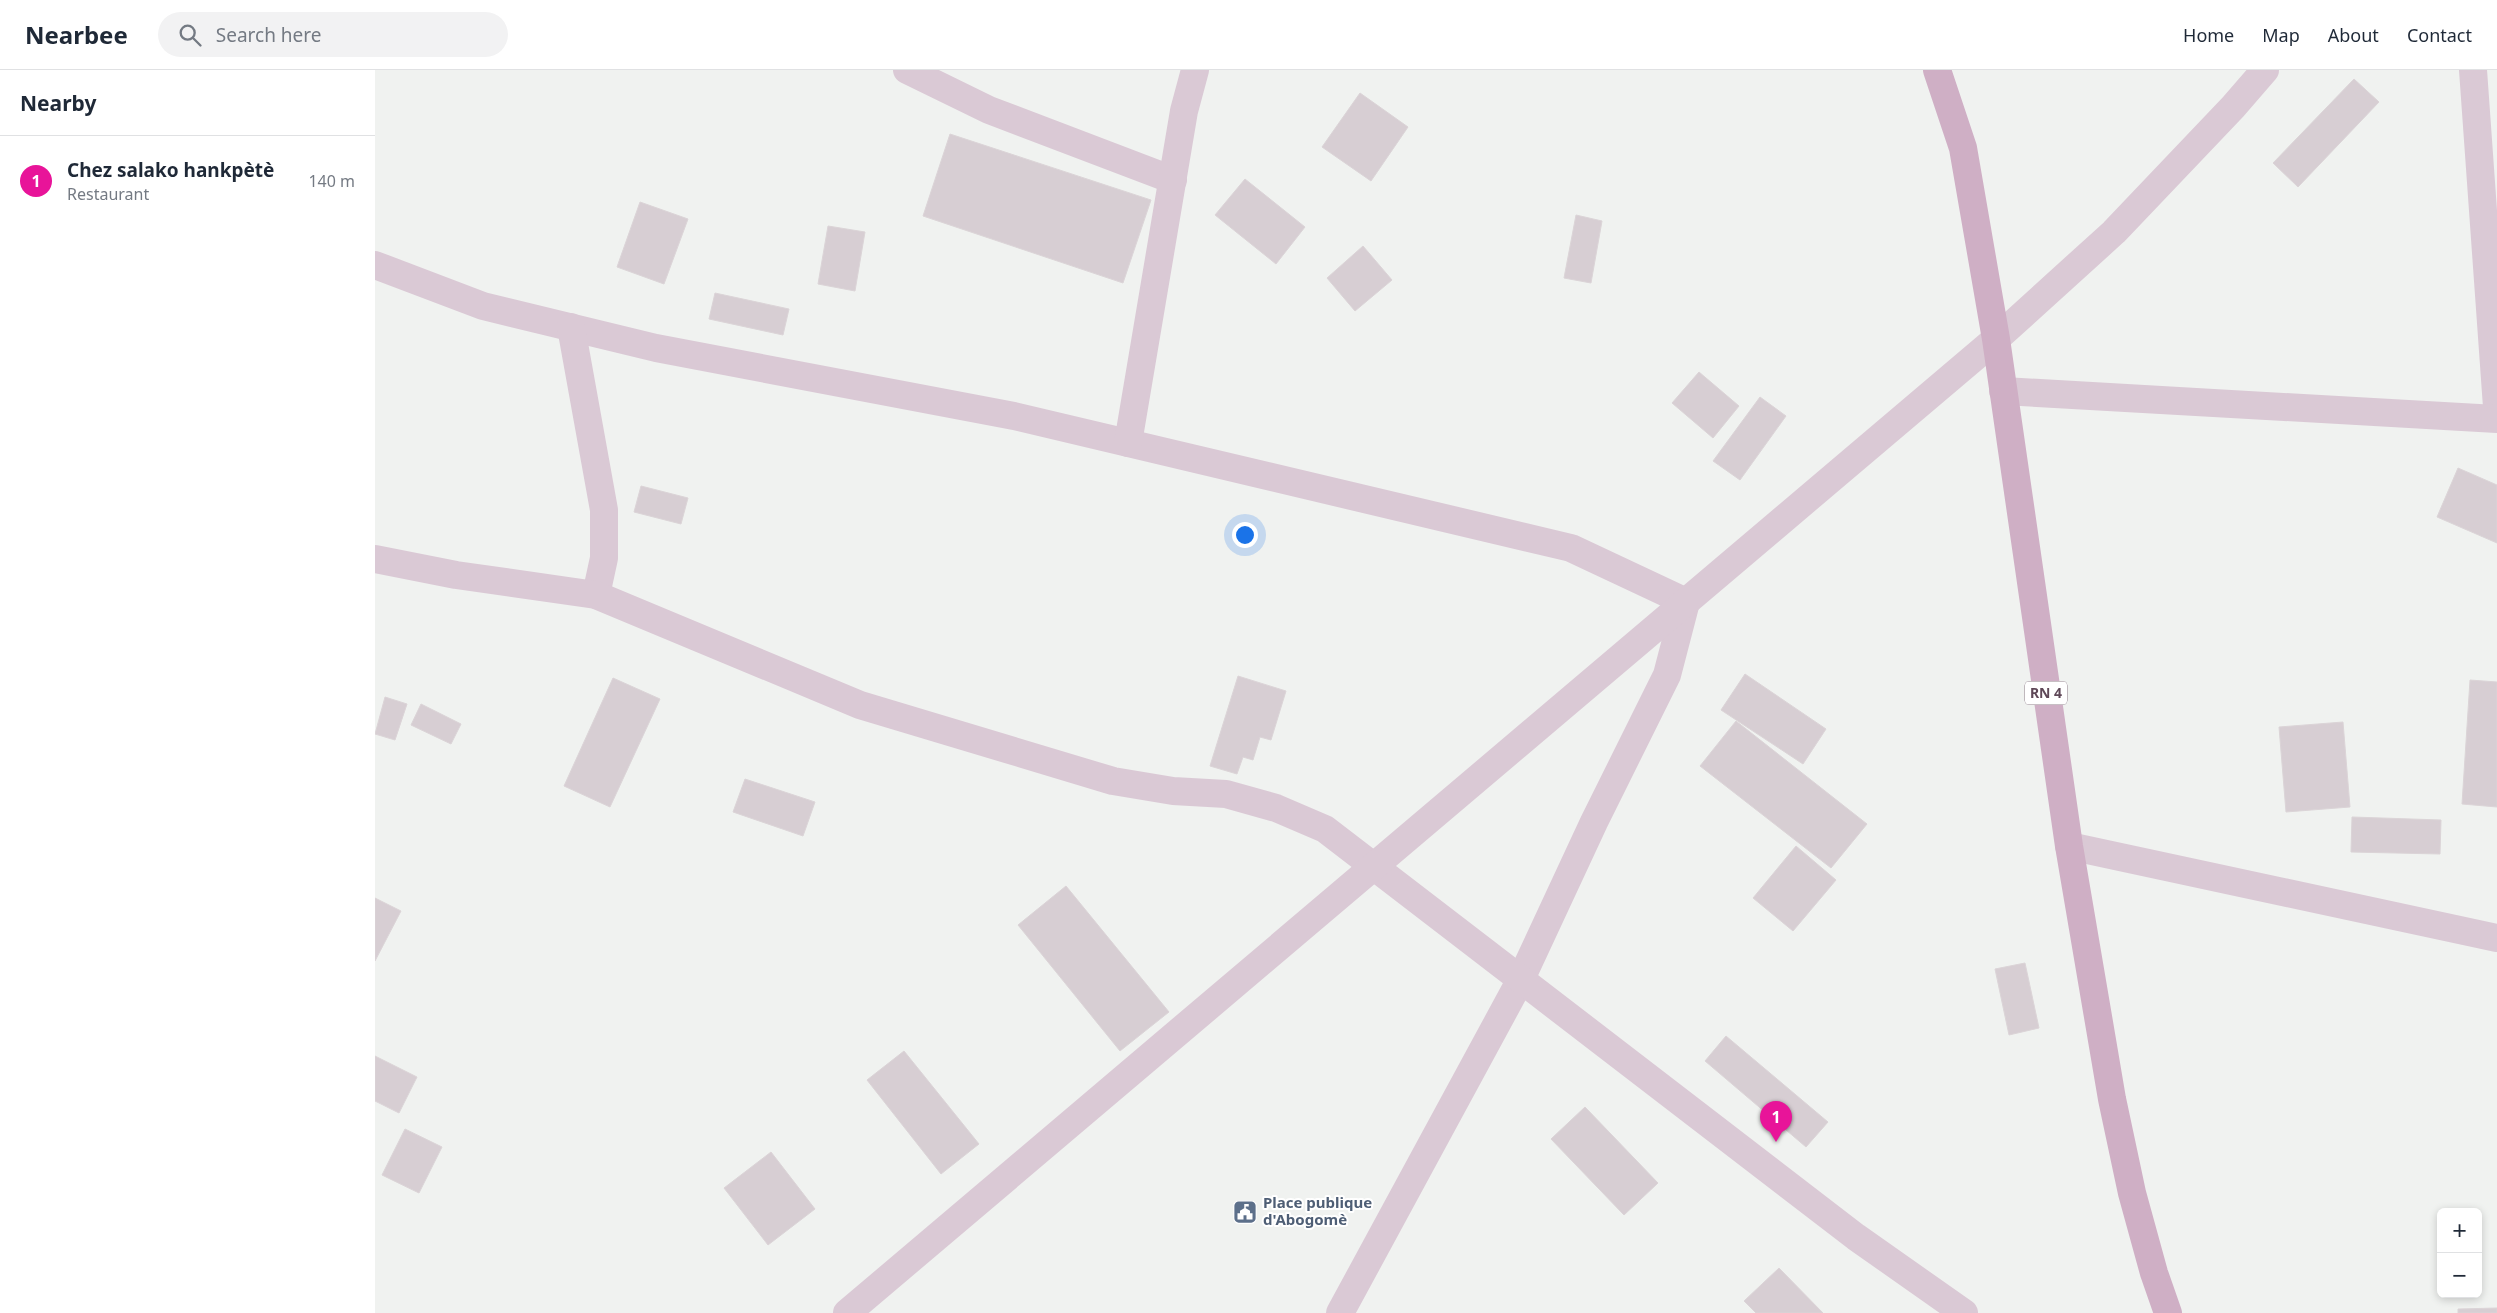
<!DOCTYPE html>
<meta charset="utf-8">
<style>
body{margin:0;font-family:"Noto Sans",sans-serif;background:#f2f2f3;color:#1f2937}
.controls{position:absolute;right:15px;bottom:15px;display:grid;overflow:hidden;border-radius:8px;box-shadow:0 2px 8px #0003}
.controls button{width:45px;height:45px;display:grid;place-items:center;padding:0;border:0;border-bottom:1px solid #e0e1e3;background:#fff;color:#1f2937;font:25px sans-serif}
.you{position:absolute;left:869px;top:464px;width:18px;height:18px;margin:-12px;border:4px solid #fff;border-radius:50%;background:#1a73e8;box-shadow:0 0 0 8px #1a73e833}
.badge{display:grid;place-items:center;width:32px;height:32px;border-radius:50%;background:#e81499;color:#fff;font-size:16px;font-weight:700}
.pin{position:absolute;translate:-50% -41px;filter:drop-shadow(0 1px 2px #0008)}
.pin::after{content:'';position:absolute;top:26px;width:18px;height:15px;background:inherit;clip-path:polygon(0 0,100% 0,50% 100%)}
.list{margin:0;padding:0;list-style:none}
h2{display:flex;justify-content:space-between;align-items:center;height:65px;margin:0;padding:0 20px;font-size:21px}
h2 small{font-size:16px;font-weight:400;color:#747a83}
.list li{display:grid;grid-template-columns:32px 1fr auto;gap:15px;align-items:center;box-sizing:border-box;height:90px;padding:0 20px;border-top:1px solid #e0e1e3}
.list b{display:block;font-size:19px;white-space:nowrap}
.list p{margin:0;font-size:16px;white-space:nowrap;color:#747a83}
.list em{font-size:16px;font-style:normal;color:#747a83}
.icon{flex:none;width:28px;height:28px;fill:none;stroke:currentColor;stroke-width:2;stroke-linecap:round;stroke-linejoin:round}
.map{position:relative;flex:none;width:2122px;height:1243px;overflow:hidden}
header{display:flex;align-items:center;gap:30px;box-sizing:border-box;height:70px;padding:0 25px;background:#fff;border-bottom:1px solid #e0e1e3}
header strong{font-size:24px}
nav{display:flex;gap:28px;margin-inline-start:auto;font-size:18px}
.search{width:350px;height:45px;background:#f2f2f3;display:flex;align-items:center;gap:12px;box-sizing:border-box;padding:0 18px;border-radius:28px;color:#747a83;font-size:19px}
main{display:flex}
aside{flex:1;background:#fff}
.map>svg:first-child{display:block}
</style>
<header>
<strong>Nearbee</strong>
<div class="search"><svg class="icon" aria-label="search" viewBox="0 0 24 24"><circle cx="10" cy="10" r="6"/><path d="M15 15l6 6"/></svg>Search here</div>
<nav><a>Home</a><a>Map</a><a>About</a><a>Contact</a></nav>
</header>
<main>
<aside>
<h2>Nearby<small></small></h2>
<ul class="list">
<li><span class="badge">1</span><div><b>Chez salako hankpètè</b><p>Restaurant</p></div><em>140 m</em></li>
</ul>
</aside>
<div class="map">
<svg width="2122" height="1243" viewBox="0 0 2122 1243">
<rect width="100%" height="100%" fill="#f0f2f0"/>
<g fill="#d7ced3" stroke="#dbd4d7">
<path d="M1979,9L2004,32L1923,117L1898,93Z"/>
<path d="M985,23L1033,57L996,111L947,77Z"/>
<path d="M575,64L776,130L748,213L548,146Z"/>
<path d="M870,109L930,157L901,194L840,145Z"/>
<path d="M265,132L313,149L289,214L242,197Z"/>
<path d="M1201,145L1227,151L1216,213L1189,208Z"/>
<path d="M453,156L490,162L480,221L443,214Z"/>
<path d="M988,176L1017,210L980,241L952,208Z"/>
<path d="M340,223L414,239L408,265L334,249Z"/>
<path d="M1324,302L1364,336L1338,368L1297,333Z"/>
<path d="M1385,327L1411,346L1365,410L1338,391Z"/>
<path d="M2083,398L2122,415V473L2062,447Z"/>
<path d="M266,416L313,428L306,454L259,442Z"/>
<path d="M1370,604L1451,659L1428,694L1346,640Z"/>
<path d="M863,606L911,621L896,670L885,667L878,690L868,687L862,704L835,696Z"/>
<path d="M238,608L285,629L235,737L189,716Z"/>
<path d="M2095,610L2122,612V737L2087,734Z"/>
<path d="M10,627L32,634L20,670L0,664Z"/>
<path d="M46,634L86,654L76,674L36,655Z"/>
<path d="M1361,651L1492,754L1456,798L1325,696Z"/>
<path d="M1968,652L1975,737L1911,742L1904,657Z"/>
<path d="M370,709L440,732L428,766L358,742Z"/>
<path d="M1977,747L2066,750L2065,784L1976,782Z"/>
<path d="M1421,776L1461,810L1418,861L1378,828Z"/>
<path d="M691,816L794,942L745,981L643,855Z"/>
<path d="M0,828L26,841L0,891Z"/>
<path d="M1650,893L1664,958L1634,965L1620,899Z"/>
<path d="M1351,966L1453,1052L1431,1077L1330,991Z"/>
<path d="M529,981L604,1074L566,1104L492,1010Z"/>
<path d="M0,986L42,1007L24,1043L0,1031Z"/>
<path d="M1210,1037L1283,1113L1249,1145L1176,1069Z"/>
<path d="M30,1059L67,1077L44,1123L7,1105Z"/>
<path d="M396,1082L440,1139L393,1175L349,1118Z"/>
<path d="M1404,1198L1448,1243H1381L1369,1231Z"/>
<path d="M2122,1238V1243H2083V1239Z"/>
</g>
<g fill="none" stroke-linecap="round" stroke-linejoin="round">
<g stroke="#dac9d5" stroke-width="28">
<path d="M532,0L614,40L798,110"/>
<path d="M2098,0L2122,337"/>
<path d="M0,195L108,236L281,278L639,346L1196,478L1311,532L1292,605L1219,752L1145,911L965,1243"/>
<path d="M196,257L229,440V488L221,525"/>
<path d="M1628,321L2122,349"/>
<path d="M753,373L809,41L820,0"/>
<path d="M0,489L81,505L221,525L485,635L738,711L798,721L851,724L901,738L950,759L1481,1167L1589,1243"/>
<path d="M1694,776L2122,868"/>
<path d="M472,1243L1621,269L1739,162L1858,37L1890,0"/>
</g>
<path stroke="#cfafc5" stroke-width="28" d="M1562,0L1588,78L1621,269L1694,776L1737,1029L1757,1123L1779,1203L1793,1243"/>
</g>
<defs>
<g id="civic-square" transform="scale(1.25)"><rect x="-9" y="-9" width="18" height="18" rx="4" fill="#5c6f8a" stroke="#fff"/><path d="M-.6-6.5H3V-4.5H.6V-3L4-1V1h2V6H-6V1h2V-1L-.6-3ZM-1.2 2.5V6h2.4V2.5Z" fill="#fff"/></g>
</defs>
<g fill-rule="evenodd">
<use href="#civic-square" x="870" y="1142"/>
</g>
<g text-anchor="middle" stroke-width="4" stroke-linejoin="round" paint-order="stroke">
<rect fill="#fff" stroke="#8e7e89" stroke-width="1" x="1650" y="611.5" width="42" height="23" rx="4"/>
<g font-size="14" font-weight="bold" fill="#5e4757">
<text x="1671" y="628">RN 4</text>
</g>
<g font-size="15" font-weight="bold" fill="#4e5e75" stroke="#fff" text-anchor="start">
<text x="888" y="1138">Place publique<tspan x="888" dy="17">d'Abogomè</tspan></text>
</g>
</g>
</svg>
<div class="controls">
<button>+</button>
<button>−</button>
</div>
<div class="you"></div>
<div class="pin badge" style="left:1401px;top:1072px">1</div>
</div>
</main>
